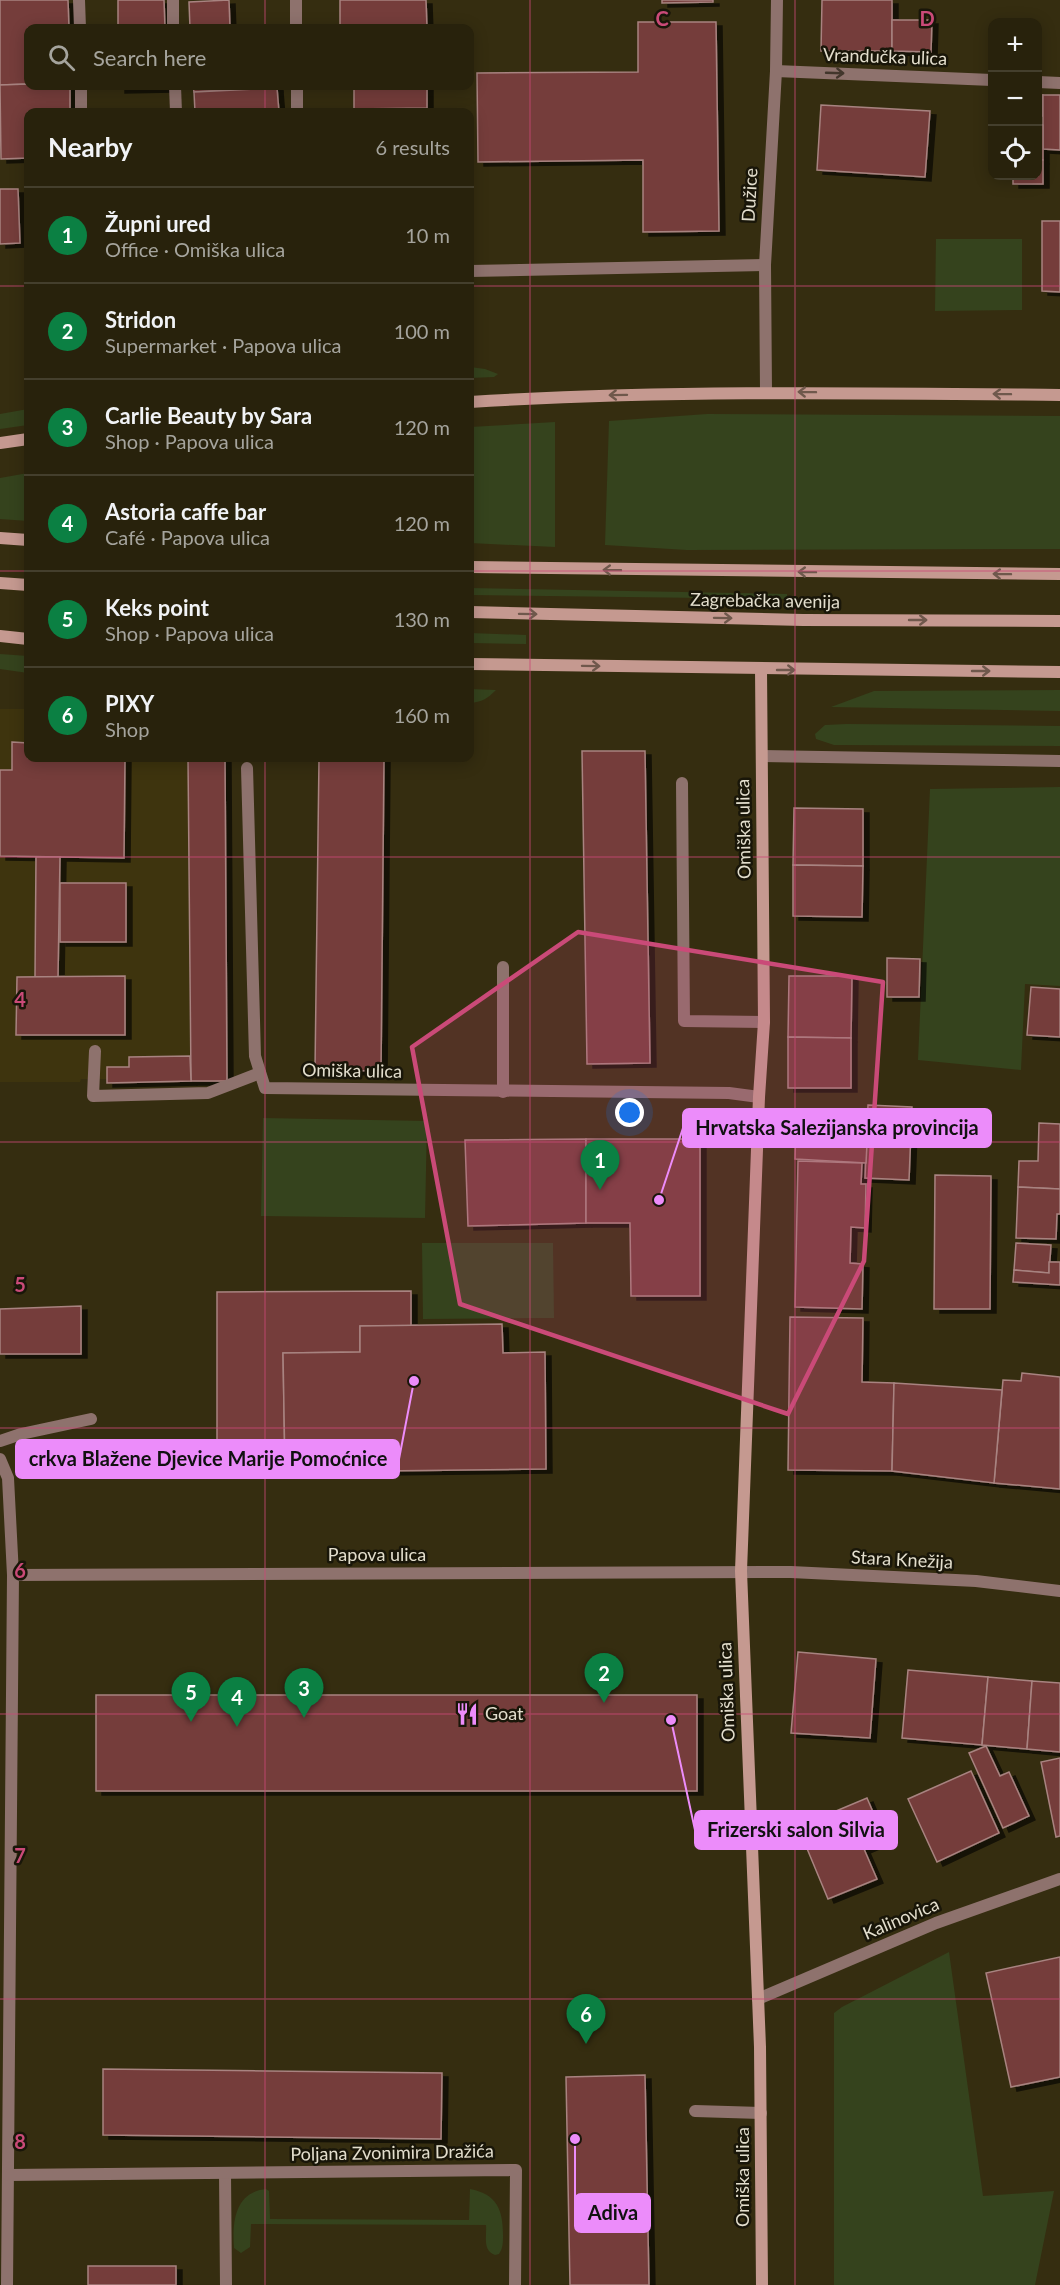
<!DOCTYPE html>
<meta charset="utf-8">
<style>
body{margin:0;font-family:Lato,sans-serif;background:#302a15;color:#f1f3f6}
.controls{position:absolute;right:18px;top:18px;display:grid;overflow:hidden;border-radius:12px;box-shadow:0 3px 15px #0003}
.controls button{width:54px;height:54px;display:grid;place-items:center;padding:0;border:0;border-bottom:2px solid #443f2d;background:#28220c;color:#f1f3f6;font:30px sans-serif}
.you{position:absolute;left:630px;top:1113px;width:21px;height:21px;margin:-15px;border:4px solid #fff;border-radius:50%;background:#1a73e8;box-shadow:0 0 0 9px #1a73e833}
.badge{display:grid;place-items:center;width:39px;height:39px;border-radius:50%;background:#0b8043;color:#fff;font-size:20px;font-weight:700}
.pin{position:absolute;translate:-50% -50px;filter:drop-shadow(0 2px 3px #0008)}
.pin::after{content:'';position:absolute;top:32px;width:21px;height:18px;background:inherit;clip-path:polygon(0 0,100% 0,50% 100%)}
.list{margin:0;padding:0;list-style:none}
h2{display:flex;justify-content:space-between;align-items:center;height:78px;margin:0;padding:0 24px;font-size:26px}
h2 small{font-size:20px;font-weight:400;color:#a5a49d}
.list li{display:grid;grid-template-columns:39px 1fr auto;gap:18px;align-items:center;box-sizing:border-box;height:96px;padding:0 24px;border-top:2px solid #443f2d}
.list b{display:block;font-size:22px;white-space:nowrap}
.list p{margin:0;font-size:20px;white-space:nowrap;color:#a5a49d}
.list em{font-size:20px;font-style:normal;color:#a5a49d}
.icon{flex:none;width:33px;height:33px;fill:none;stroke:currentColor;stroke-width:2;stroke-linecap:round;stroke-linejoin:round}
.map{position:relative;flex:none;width:1060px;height:2285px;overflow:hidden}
.search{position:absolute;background:#28220c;box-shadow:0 3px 15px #0003;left:24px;top:24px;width:450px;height:66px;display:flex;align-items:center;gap:15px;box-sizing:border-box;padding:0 21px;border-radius:12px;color:#a5a49d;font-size:22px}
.panel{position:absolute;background:#28220c;box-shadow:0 3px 15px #0003;left:24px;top:108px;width:450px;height:654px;border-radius:12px}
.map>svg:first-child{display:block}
</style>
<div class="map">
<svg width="1060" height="2285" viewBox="0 0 1060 2285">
<defs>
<filter id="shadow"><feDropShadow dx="6" dy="4" stdDeviation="0" flood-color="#0009"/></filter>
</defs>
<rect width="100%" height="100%" fill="#352d10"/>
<path fill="#3e340e" d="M0,709H28V758H188L190,1056L107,1079H81L80,1082H0Z"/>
<g fill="#35431d">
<path d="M936,239H1022V310L935,311Z"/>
<path d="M470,367L485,369L498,374L494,377L470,378Z"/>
<path d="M28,409V425L0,429V414Z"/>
<path d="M707,414L1060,416V549L687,550L605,545L609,421Z"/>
<path d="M555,422V547L470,543V427Z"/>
<path d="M28,473V521L0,519V478Z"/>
<path d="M470,588L787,594V599L470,595Z"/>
<path d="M470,633L526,635V644L470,643Z"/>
<path d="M0,654L28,656V673L0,669Z"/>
<path d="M470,689L496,690C487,699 482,702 470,703Z"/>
<path d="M1060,690V711L831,707L874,691Z"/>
<path d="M847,724L1060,726V746L834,745L816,739L815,734L825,725Z"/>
<path d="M1060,787V986L1025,984L1021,1070L918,1060L930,789Z"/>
<path d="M263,1118L427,1121L425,1218L261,1216Z"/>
<path d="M422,1243H553L554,1318L423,1319Z"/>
<path d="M949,1952L983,2196L1054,2191L1035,2285H834V2013L842,2007Z"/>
<path d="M266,2189L269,2191L270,2219L469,2220L470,2189C497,2194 503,2210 503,2235C503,2243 503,2248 499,2254L495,2255C482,2250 487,2236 486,2225L251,2224L250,2247L241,2253L234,2248C232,2222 235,2192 266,2189Z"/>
</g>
<g fill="#753d3b" stroke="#a88380" stroke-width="1.5" filter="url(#shadow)">
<path d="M0,0H68L69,28H28V84L0,85Z"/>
<path d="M118,0H164L165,28H118Z"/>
<path d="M229,0L230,28H190L189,2Z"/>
<path d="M340,0H426L427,28H340Z"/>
<path d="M662,0H713V2L662,3Z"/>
<path d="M822,0H892V51H821Z"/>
<path d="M892,20H932L931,52L892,51Z"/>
<path d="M638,22H716L719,231L643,232V160L478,162L477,73L638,72Z"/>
<path d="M28,84L70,86V112H28V158L1,159L0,85Z"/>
<path d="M119,86H167V88L119,89Z"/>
<path d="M193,86H233V90L194,92Z"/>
<path d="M233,86H277V88L233,90Z"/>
<path d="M354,86H427V108L354,109Z"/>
<path d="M277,88L279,112H195L194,92Z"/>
<rect x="1038" y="95" width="5" height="21"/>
<path d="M1043,95H1060V150L1043,149Z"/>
<path d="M821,105L930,111L925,177L817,170Z"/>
<path d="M1038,124L1043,125V160H1038Z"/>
<path d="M1038,160H1043V184H1013V176H1038Z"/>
<path d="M0,189H18L20,243L0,244Z"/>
<path d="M1042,221H1060V292L1042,291Z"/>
<path d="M12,742L28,743V758H125L124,858L0,856V770H12Z"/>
<path d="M582,751H645L650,1063L587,1064Z"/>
<path d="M188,758H225L227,1081H191Z"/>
<path d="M319,758H384L381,1071L315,1070Z"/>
<path d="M794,808L863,809V866L793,865Z"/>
<path d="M36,857H60L58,977H35Z"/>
<path d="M793,865L863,866L862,917L793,916Z"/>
<rect x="60" y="883" width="66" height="59"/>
<path d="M887,958L920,959L919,997H887Z"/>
<path d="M125,976V1035H16L17,977Z"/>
<path d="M789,976H852L851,1038L788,1037Z"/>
<path d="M1031,987L1060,989V1037L1027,1035Z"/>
<path d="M788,1037L851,1038V1088H788Z"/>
<path d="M190,1056L191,1081L107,1083V1067H129V1057Z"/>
<path d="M868,1105L912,1107L909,1180L865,1178Z"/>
<path d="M796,1122L868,1125L866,1163L795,1159Z"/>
<path d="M1039,1123L1060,1124V1189L1018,1187L1019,1161H1038Z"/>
<path d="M586,1139V1223L468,1226L465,1140Z"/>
<path d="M586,1139H700V1296H631L630,1223H586Z"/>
<path d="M798,1161L862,1163L861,1184H866L865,1228L851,1227L850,1263L863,1264L862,1309L795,1307Z"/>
<path d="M935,1175L991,1176L990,1309H934Z"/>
<path d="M1018,1187L1060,1189V1214H1057L1056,1239L1016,1238Z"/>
<path d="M1016,1243L1051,1245L1049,1273L1014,1270Z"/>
<path d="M1049,1262H1060V1285L1013,1282L1014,1270L1049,1273Z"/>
<path d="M411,1291V1326H360V1352L283,1353L285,1470H217V1292Z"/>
<path d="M81,1306V1354H0V1309Z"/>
<path d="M790,1317L863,1318L862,1382L894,1383L892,1471L788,1470Z"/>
<path d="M502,1324L503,1353L545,1352L546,1469L292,1472L285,1470L283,1353L360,1352V1326Z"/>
<path d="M1022,1373L1060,1377V1489L994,1483L1003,1380L1021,1381Z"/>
<path d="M894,1383L1002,1390L994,1483L892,1471Z"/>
<path d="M798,1652L876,1659L870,1738L791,1733Z"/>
<path d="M908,1670L988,1677L982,1745L902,1738Z"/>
<path d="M988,1677L1032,1681L1027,1749L982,1745Z"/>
<path d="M1032,1681L1060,1683V1752L1027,1749Z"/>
<rect x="96" y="1695" width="601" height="96"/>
<path d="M986,1746L1000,1776L1009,1772L1029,1816L1003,1828L969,1753Z"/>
<path d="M1060,1758V1836L1056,1837L1041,1762Z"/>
<path d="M971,1771L999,1833L937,1862L908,1799Z"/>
<path d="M867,1798L885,1840L864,1849L877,1879L828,1899L798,1827Z"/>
<path d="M1060,1957V2077L1011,2087L986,1973Z"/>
<path d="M103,2069L442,2073L441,2139L103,2135Z"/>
<path d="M645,2075L649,2285H570L566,2077Z"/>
<rect x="88" y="2266" width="88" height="19"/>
</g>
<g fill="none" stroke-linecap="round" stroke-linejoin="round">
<g stroke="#8e726d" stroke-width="12">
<path d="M173,0V28"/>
<path d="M175,86L176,112"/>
<path d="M470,271L765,265"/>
<path d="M247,768L255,1056L265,1088L729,1093L759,1097"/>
<path d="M682,783L684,1021L764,1022"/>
<path d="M503,967V1092"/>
<path d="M95,1051L93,1096L208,1093L260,1073"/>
<path d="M0,1441L21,1434L91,1419"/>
<path d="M695,2111L761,2113"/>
</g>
<g stroke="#8e726d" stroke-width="12">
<path d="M79,0L80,28"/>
<path d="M296,0V28"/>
<path d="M776,71L992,80"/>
<path d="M1038,82L1060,83"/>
<path d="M81,86V112"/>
<path d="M297,86V112"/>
<path d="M766,391L765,265L776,71L777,0"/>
<path d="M762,756L1060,761"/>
<path d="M0,1459L8,1478L13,1575L7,2285"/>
<path d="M13,1575L791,1572L976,1581L1060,1591"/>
<path d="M758,1999L936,1923L1060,1879"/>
<path d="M225,2173L226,2285"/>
<path d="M8,2175L516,2170L515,2285"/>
</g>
<g stroke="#c59990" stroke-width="12">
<path d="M470,402C666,390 863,393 1060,395"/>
<path d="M0,443L28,439"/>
<path d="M0,538L28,540"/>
<path d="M470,567L1060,574"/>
<path d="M0,583L28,585"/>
<path d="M470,612L803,620L1060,621"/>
<path d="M0,636L28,639"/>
<path d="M470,664L1060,672"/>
<path d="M761,669L764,1022L759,1097L741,1571L760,2047L762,2285"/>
</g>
</g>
<defs><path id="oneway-shaft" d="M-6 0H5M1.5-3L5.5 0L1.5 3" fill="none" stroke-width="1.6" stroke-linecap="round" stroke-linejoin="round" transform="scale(1.5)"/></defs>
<use stroke="#42362c" href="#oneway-shaft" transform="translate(835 73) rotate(2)"/>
<g stroke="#6f584c">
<use href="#oneway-shaft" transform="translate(807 392) rotate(-179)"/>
<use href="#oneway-shaft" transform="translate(1002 394) rotate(-179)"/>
<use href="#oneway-shaft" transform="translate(618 395) rotate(179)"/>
<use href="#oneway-shaft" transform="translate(612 570) rotate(-179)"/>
<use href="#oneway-shaft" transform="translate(807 572) rotate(-179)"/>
<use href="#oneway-shaft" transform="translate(1002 574) rotate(-179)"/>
<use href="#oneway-shaft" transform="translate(528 614) rotate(1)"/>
<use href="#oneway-shaft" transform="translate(723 618) rotate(1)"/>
<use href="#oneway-shaft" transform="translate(918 620)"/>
<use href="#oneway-shaft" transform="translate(591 666) rotate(1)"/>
<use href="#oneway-shaft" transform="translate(786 670)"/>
<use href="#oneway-shaft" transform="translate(981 671)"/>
</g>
<path fill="#ca4a78" fill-opacity="0.2" stroke="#ca4a78" stroke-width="4.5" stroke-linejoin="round" d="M578,932L883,982L864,1261L788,1414L460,1304L412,1047Z"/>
<path fill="none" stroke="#ca4a78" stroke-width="1.5" stroke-opacity="0.55" d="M265,0V28M530,0V2285M795,0V2285M265,86V112M0,286H28M470,286H1060M0,571H28M470,571H1060M265,758V2285M0,857H1060M0,1142H1060M0,1428H1060M0,1714H1060M0,1999H1060"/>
<defs>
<g id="restaurant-bare" transform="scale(1.8)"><path d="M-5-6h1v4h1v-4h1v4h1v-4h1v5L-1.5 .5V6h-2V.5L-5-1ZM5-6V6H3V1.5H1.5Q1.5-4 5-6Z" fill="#ec8cfa" stroke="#191609" stroke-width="2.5" paint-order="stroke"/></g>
</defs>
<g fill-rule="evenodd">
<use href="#restaurant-bare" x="467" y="1714"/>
</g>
<g text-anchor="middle" stroke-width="5" stroke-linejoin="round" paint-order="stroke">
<g font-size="18" fill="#e3decd" stroke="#191609">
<text transform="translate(885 57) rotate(2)" y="6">Vrandučka ulica</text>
<text transform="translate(750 195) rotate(-87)" y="6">Dužice</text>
<text transform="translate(765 601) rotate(1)" y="6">Zagrebačka avenija</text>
<text transform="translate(744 829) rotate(-91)" y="6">Omiška ulica</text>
<text transform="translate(352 1071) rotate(1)" y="6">Omiška ulica</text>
<text x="377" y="1561">Papova ulica</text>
<text transform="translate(902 1560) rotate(3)" y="6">Stara Knežija</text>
<text transform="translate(727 1692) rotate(-92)" y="6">Omiška ulica</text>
<text transform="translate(901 1919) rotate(-23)" y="6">Kalinovica</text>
<text transform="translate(392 2153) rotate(-1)" y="6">Poljana Zvonimira Dražića</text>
<text transform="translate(743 2177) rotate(-90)" y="6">Omiška ulica</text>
</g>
<g font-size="18" fill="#e3decd" stroke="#191609" text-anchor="start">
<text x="485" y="1720">Goat</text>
</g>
</g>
<g font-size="20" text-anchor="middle" font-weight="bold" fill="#ca4a78" stroke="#191609" stroke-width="5" stroke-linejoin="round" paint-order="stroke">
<text x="662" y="26">C</text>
<text x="927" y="26">D</text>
<text x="20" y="1007">4</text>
<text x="20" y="1292">5</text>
<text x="20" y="1578">6</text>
<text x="20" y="1863">7</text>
<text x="20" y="2149">8</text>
</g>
<path fill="none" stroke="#ec8cfa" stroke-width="2" d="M659 1200L683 1128M414 1381L399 1459M671 1720L695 1830M575 2139L575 2213"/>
<g fill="#ec8cfa" stroke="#191609" stroke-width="2">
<circle cx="659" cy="1200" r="6"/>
<circle cx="414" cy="1381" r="6"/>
<circle cx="671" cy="1720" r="6"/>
<circle cx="575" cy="2139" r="6"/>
</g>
<g fill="#ec8cfa" stroke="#ec8cfa" stroke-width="2">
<rect x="683" y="1109" width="308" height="38" rx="6"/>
<rect x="16" y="1440" width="383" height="38" rx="6"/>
<rect x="695" y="1811" width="202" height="38" rx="6"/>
<rect x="575" y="2194" width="75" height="38" rx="6"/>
</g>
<g font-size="20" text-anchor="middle" font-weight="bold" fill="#111">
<text x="837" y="1135">Hrvatska Salezijanska provincija</text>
<text x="208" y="1466">crkva Blažene Djevice Marije Pomoćnice</text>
<text x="796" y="1837">Frizerski salon Silvia</text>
<text x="613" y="2220">Adiva</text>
</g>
</svg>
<div class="controls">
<button>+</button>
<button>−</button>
<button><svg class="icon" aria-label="locate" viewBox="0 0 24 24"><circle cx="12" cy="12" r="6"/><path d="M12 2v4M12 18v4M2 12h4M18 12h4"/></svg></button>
</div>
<div class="you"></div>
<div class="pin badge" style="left:600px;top:1190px">1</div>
<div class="pin badge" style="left:604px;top:1703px">2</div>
<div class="pin badge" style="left:304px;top:1718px">3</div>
<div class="pin badge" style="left:237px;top:1727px">4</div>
<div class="pin badge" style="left:191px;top:1722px">5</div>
<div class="pin badge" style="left:586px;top:2044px">6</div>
<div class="search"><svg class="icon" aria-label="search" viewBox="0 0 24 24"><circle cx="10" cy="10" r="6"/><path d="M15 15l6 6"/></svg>Search here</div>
<section class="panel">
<h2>Nearby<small>6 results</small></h2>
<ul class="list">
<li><span class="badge">1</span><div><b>Župni ured</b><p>Office · Omiška ulica</p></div><em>10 m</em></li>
<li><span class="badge">2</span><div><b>Stridon</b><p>Supermarket · Papova ulica</p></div><em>100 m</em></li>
<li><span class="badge">3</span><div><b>Carlie Beauty by Sara</b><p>Shop · Papova ulica</p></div><em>120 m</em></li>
<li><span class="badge">4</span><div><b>Astoria caffe bar</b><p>Café · Papova ulica</p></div><em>120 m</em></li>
<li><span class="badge">5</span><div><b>Keks point</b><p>Shop · Papova ulica</p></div><em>130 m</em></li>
<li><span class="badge">6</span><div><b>PIXY</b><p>Shop</p></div><em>160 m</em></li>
</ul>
</section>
</div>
